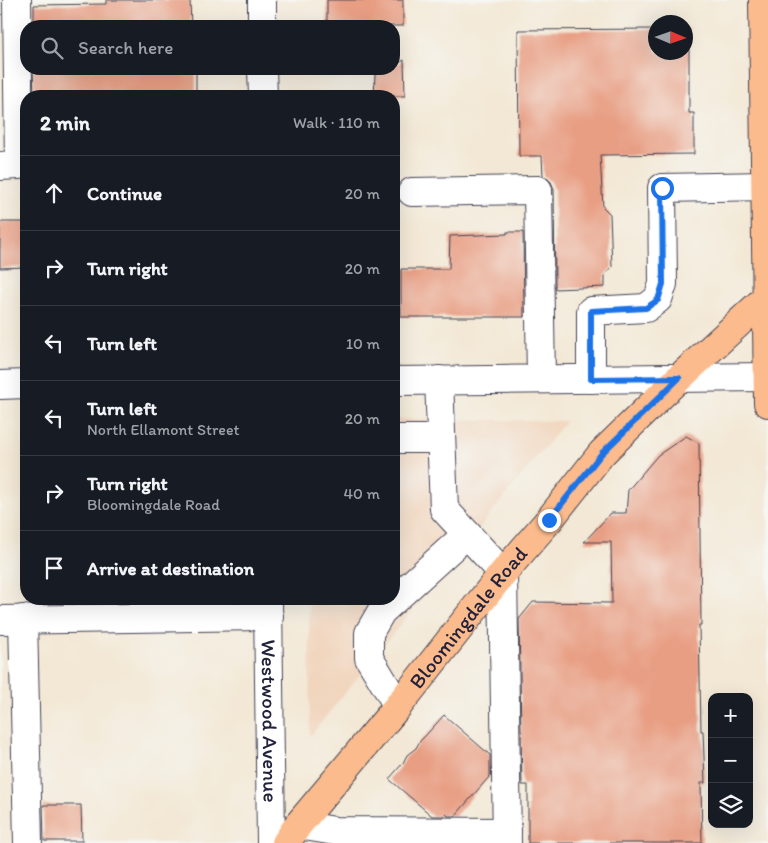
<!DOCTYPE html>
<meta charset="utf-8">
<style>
body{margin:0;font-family:Itim,sans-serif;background:#242831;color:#f1f3f6}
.controls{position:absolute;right:15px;bottom:15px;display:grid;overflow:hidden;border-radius:10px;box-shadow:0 5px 20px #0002}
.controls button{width:45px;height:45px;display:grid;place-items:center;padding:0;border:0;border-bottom:1px solid #363941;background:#171b24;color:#f1f3f6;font:25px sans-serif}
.compass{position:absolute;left:648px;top:15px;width:45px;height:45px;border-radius:50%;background:#171b24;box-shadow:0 5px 20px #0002;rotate:92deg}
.stop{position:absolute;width:15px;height:15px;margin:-11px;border:4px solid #1a73e8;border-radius:50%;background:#fff}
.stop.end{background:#1a73e8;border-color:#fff;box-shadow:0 1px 5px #0008}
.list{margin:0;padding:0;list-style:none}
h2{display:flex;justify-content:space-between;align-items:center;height:65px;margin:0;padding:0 20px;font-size:21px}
h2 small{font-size:16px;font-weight:400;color:#9ea1a6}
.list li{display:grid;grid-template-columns:32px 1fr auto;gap:15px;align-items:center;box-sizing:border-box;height:75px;padding:0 20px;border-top:1px solid #363941}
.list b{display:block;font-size:19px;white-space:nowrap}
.list p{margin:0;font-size:16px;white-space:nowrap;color:#9ea1a6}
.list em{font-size:16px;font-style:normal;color:#9ea1a6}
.icon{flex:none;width:28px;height:28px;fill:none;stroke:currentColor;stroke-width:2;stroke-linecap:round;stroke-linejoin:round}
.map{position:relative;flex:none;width:768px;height:843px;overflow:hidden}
.search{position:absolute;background:#171b24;box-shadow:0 5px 20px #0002;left:20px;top:20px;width:380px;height:55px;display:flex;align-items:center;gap:12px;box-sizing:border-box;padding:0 18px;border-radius:20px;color:#9ea1a6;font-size:19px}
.panel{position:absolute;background:#171b24;box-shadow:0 5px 20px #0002;left:20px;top:90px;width:380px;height:515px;border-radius:20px}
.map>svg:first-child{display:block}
</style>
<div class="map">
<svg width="768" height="843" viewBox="0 0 768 843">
<rect width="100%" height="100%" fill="#f6f6f2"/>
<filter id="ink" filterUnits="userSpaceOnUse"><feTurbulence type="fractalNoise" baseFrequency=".02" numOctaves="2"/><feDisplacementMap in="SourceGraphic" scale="10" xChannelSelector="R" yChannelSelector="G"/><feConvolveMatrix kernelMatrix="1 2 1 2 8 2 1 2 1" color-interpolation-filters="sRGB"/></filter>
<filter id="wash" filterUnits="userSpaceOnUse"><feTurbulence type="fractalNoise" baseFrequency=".0096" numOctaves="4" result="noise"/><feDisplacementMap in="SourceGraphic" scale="20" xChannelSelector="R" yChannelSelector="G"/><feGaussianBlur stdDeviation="1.12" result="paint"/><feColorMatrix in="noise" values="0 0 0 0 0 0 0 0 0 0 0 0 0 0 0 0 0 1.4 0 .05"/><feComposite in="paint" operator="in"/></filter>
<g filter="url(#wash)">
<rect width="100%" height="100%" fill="#f3e8d5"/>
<path fill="#f1d5bd" d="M394,419L566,421L310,736L309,599H394Z"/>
<g id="blocks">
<g fill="#e89e83">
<path d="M106,0H190L191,26H34V5L106,4Z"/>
<rect x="327" y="0" width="76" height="26"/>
<path d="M656,29V52H686V29H689V113H694V154L600,155L603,207L610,214L612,267L605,275V287L555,289L554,189L551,182L546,177L543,176L542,156H519L518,30Z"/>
<path d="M404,60L405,96H374L375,75L388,69H394V66Z"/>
<path d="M33,69H196V96H34Z"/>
<path d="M0,222H26V267L0,268Z"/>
<path d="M507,232H523L524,317H401V269H449L450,236L507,234Z"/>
<path d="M686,436L699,443L701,625H699L701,731H703L705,783H701L702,843H528V785H522L519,619L533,602L612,603L611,542H584L611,513H626L628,490L658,455Z"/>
<path d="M444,715L490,755V776L455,816H448L446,814L444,816H432L389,779L403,763L407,755L416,748L420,741L426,735Z"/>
<path d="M43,805H81L82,841H44Z"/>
</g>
</g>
</g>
<g filter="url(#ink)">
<use href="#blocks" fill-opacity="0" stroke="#414052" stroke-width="1"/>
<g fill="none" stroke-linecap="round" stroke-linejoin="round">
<g stroke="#414052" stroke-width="30">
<g id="minor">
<path d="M262,0V26"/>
<path d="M262,69L263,96"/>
<path d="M0,166L19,165L17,0"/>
<path d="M412,192L538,190L541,379"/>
<path d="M591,379V311L646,308L658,299L663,284L662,188L766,186"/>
<path d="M439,380L444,509L503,573L507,843"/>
<path d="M394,381L768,377"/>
<path d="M0,385L26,384"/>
<path d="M394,439H441"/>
<path id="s1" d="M268,600L271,843"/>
<path d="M23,619L28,843"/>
<path d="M0,620L269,616"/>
<path d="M398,706L369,658V633L381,612L467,534"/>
<path d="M298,825L335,831L507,832"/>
</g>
</g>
<g stroke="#414052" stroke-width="30">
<g id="major">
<path d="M763,0L768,403"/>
<path id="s2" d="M286,843L298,825L398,706L503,573L549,520L602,453L679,378L768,296"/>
</g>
</g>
<use href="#minor" stroke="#fff" stroke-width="28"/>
<use href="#major" stroke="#fbbb8d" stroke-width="28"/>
</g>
</g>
<g fill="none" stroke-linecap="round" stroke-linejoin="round" filter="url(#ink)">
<path stroke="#1a73e8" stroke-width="6" d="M549,520L602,453L679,378L591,379V311L646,308L658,300L663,284L662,188"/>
</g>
<g text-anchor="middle" stroke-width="4" stroke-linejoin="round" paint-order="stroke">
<g font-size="21" fill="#22223b" stroke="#f6f6f2">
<text dy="7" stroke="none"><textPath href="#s2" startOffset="290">Bloomingdale Road</textPath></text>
<text dy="7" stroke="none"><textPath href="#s1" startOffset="121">Westwood Avenue</textPath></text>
</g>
</g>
</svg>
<div class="controls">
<button>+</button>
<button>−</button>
<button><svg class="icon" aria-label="layers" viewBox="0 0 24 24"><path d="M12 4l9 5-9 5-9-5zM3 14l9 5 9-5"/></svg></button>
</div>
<svg class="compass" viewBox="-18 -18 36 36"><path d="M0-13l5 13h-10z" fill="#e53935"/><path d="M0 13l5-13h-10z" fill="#9ea1a6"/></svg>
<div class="stop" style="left:662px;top:188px"></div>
<div class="stop end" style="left:549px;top:520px"></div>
<div class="search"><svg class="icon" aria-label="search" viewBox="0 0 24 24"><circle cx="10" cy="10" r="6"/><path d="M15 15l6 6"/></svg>Search here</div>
<section class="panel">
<h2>2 min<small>Walk · 110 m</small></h2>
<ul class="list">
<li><svg class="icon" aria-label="ahead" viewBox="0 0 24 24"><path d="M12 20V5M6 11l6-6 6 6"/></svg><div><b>Continue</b></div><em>20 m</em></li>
<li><svg class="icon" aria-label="right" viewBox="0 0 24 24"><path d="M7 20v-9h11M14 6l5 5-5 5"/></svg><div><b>Turn right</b></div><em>20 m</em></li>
<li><svg class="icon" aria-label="left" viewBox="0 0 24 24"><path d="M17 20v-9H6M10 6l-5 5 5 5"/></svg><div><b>Turn left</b></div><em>10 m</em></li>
<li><svg class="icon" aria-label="left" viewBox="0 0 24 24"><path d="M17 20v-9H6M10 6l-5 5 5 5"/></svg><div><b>Turn left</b><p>North Ellamont Street</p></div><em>20 m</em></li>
<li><svg class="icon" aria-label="right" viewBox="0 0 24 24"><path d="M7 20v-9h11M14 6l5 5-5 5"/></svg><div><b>Turn right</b><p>Bloomingdale Road</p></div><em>40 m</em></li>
<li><svg class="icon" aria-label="arrive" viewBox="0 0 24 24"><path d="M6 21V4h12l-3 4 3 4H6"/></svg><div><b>Arrive at destination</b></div></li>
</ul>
</section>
</div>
